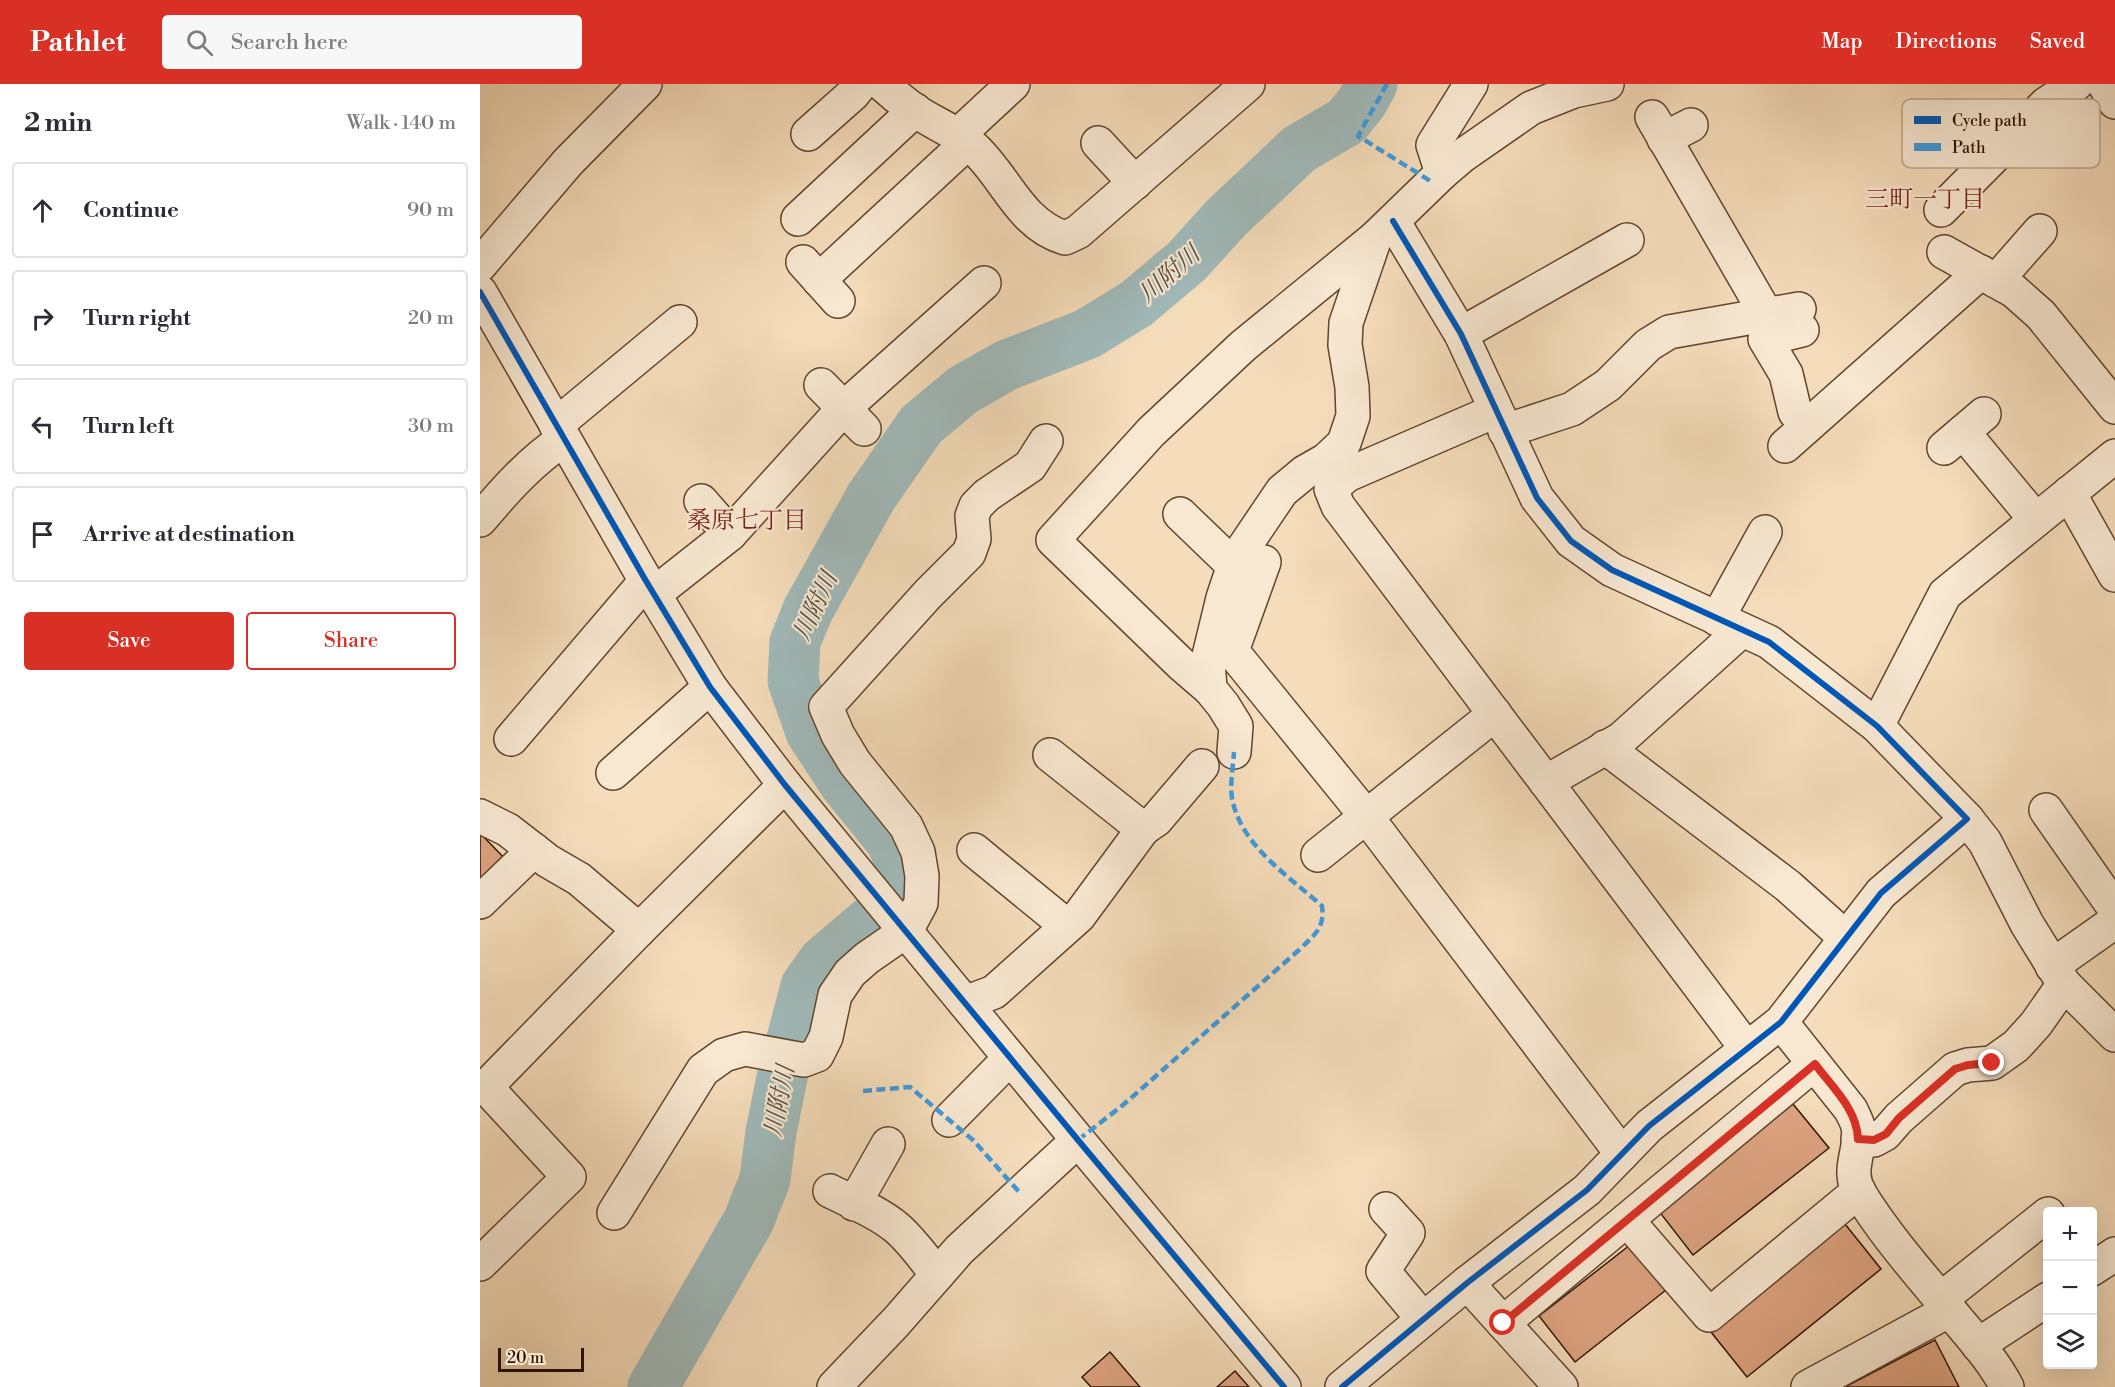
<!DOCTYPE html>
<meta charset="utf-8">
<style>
body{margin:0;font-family:"Libre Bodoni","Noto Serif JP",serif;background:#f7f7f7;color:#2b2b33}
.controls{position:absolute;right:18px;bottom:18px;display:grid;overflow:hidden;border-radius:6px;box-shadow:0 6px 24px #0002}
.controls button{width:54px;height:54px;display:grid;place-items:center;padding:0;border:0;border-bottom:2px solid #e1e1e2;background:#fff;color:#2b2b33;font:30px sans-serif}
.scale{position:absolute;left:18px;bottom:15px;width:86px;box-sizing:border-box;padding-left:6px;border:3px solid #301400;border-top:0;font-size:16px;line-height:21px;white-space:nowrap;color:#301400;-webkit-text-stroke:4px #f8e8d2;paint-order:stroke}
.stop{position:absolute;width:18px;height:18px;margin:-14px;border:4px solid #d93025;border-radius:50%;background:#fff}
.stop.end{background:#d93025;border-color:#fff;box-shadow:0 2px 6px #0008}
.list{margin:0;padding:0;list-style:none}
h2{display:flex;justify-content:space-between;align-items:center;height:78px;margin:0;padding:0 24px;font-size:26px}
h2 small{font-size:20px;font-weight:400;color:#7c7c81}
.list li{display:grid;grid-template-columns:39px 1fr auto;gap:18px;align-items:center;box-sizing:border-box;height:96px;margin:0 12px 12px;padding:0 12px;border:2px solid #e1e1e2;border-radius:6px}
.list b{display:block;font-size:22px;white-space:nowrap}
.list em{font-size:20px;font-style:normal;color:#7c7c81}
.actions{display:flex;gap:12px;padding:18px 24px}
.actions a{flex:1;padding:14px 0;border:2px solid #d93025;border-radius:6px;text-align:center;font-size:21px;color:#d93025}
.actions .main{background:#d93025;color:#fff}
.icon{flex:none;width:33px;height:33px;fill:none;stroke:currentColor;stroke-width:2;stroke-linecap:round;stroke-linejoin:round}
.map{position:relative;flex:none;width:1635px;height:1303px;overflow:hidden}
header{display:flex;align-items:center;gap:36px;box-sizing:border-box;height:84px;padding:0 30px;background:#d93025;color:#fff}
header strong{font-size:28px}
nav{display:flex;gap:33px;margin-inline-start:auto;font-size:21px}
.search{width:420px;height:54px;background:#f7f7f7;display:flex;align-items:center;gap:15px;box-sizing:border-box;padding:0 21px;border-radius:6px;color:#7c7c81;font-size:22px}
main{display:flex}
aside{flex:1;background:#fff}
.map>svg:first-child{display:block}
</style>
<header>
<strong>Pathlet</strong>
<div class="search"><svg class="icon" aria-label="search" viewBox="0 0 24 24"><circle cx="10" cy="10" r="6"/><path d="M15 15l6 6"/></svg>Search here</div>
<nav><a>Map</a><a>Directions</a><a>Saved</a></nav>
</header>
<main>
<aside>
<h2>2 min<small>Walk · 140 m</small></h2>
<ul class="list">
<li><svg class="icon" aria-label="ahead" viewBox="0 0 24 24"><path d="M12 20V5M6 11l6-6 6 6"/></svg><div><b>Continue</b></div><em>90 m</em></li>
<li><svg class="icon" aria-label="right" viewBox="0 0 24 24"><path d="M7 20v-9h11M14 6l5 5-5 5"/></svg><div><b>Turn right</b></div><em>20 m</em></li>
<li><svg class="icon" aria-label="left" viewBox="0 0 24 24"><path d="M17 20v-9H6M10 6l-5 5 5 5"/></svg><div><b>Turn left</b></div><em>30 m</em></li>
<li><svg class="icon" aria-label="arrive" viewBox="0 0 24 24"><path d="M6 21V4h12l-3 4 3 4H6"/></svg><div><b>Arrive at destination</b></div></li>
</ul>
<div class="actions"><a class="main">Save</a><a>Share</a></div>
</aside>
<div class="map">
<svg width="1635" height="1303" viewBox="0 0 1635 1303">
<rect width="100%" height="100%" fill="#f5dcba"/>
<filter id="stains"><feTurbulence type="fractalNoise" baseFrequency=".00333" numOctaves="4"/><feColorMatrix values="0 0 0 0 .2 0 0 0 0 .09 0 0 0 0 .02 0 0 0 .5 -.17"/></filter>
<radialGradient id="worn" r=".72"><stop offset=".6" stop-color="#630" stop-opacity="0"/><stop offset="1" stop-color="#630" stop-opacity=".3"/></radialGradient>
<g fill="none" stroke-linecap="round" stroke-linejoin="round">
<path stroke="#a0b9b9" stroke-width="51" d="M173,1303L269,1136L285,1095L291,1048L303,989L326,902L343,878L418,814L424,788L412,758L365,700L331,648L313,597L315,558L328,526L391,413L441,341L483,306L527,281L607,250L656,220L707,177L746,134L819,65L867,37L882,18L892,0"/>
</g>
<g fill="#dea381" stroke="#301400" stroke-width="1.5">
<path d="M0,749L29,779L0,806Z"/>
<path d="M1313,1020L1349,1064L1213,1171L1178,1126Z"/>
<path d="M1365,1140L1401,1185L1267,1293L1231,1248Z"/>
<path d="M1150,1161L1186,1206L1095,1278L1059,1232Z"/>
<path d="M1455,1256L1479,1303H1365Z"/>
<path d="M630,1268L660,1303H611L602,1293Z"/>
<path d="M755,1287L769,1303H737Z"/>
</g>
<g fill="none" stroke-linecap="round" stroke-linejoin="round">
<g stroke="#61462e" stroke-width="36">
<g id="minor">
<path d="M402,0C412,9 423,18 434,26C453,39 475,47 492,62C526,92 539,140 585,154L598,148L768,0"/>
<path d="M1624,0L1635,18"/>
<path d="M1172,33L1286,230"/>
<path d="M328,50L373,10L381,0"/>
<path d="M477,52L533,0"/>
<path d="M1184,55L1211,41"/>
<path d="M618,59L655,99"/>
<path d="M962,89L953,61L991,0"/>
<path d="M1461,126L1566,20L1596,0"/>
<path d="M318,135L435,26"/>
<path d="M1464,168L1534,207L1561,231L1635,323"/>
<path d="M323,178L358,217"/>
<path d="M0,181L88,78L165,0"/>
<path d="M339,196L487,59"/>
<path d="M1516,197L1560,147"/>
<path d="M0,208L166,497L230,603L305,701L598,1056L804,1303"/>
<path d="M1322,246L1285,255L1306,290L1315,328L1327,342"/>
<path d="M981,250L1147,156"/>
<path d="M341,301L384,345"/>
<path d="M1015,327L867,391L851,405L858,422L1267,965"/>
<path d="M76,341L200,238"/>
<path d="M1025,347L1092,325L1128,301L1168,261L1189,248L1319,225"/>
<path d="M1483,348L1556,436"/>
<path d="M1305,362L1501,188"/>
<path d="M1464,364L1504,330"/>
<path d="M1589,409L1635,491"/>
<path d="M221,417L250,450"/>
<path d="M700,430L754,482"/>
<path d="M0,436C26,405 50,378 84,355"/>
<path d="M784,478L752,567L886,732L1142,1070"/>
<path d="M174,510L250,450L364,324L504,199"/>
<path d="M1237,535L1285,448"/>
<path d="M730,605L701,580L573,456L671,348L763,262L895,154"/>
<path d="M1397,642L1465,510L1635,372"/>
<path d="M31,655L166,497"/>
<path d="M1125,663L1308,802L1366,854"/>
<path d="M754,668L756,642L743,621L730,605L728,576L743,514L756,475L802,407L825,388L846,376L864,359L873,332L872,303L865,261L866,239L895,154L962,89L982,72L1051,24L1094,7L1127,0"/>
<path d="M133,689L230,603"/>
<path d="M1066,698L1141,655L1262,546"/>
<path d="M1566,726L1635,825"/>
<path d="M0,732L28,746L68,777L99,795L159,846"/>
<path d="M1487,735L1505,758L1547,840L1584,900L1635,951"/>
<path d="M663,745L676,736L722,682"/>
<path d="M494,766L587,842"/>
<path d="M838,771L1015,630"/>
<path d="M0,818L54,766"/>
<path d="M1572,882L1630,841L1635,836"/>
<path d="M485,919L514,908L599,832L663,745L570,671"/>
<path d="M1301,938L1371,1026C1373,1031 1377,1037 1378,1043C1383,1066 1365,1085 1380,1110C1409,1157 1447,1198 1481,1240C1498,1260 1515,1280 1527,1303"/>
<path d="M469,1036L530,974"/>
<path d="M1378,1055L1394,1056L1405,1050L1419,1034L1475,985L1488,981L1512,979L1536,962L1556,940L1584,900"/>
<path d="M350,1107C372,1118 398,1128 417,1144C432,1157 445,1175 457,1191"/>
<path d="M374,1120L408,1060"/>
<path d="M906,1125L928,1149L903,1187L943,1235"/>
<path d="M134,1129L223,986L244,971L265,965L324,976L337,971L346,953L355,911L370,889L387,874L426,847L441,819L442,792L438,768L426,742L375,679L358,651L346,623L448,510L489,469L494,455L492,432L496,422L507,411L550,382L566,357"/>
<path d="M1147,1136L1229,1231L1379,1107"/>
<path d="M0,1180L89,1093L6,1003L159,846L305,701"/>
<path d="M1612,1185L1635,1170"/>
<path d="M987,1199L1081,1303"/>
<path d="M1461,1215L1568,1130"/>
<path d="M1023,1239L1334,980"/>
<path d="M1498,1261L1568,1215"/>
<path d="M354,1303L416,1238L479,1166L598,1056"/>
<path d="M862,1303L987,1199L1107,1106L1169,1042L1301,938L1401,809L1487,735L1397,642L1289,558L1132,486L1091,457L1057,414L981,250L913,137"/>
<path d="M1328,1303L1470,1226"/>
</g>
</g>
<use href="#minor" stroke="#f8e8d2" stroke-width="33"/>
<g stroke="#3e9adc" stroke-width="4.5" stroke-dasharray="9 4.5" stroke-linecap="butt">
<path d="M907,0L878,52L952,98"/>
<path d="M383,1007L430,1003L493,1056L540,1109"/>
<path d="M598,1056L643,1021L819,866C834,851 845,845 842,822C810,793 764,764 753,719C749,704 753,684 754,668"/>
</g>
<g stroke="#f8e8d2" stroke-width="10">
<g id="cycleway">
<path d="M0,208L166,497L230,603L305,701L598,1056L804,1303"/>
<path d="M862,1303L987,1199L1107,1106L1169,1042L1301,938L1401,809L1487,735L1397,642L1289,558L1132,486L1091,457L1057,414L981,250L913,137"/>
</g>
</g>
<use href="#cycleway" stroke="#0057b8" stroke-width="6"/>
</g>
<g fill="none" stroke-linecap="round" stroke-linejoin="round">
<path stroke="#d93025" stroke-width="8" d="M1023,1239L1335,980C1352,1003 1377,1025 1378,1055L1394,1056L1406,1050L1419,1034L1475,985L1488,981L1512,979"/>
</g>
<g text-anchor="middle" stroke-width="4.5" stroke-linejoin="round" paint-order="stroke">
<g font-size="24" fill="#7a1f14" stroke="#f8e8d2">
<text x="1445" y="123">三町一丁目</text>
<text x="267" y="444">桑原七丁目</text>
</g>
<g font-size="24" font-style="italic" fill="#574e41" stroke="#f8e8d2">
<text transform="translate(689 190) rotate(-41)" y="8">川附川</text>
<text transform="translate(335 522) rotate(-65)" y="8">川附川</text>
<text transform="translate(299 1017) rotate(-79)" y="8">川附川</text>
</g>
</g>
<rect x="1422" y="15" width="198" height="69" rx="9" fill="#f8e8d2" stroke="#bca893" stroke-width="1.5"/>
<rect x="1434" y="32" width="27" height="8" fill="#0057b8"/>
<rect x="1434" y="59" width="27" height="8" fill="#3e9adc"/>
<g font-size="16" fill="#301400">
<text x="1472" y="42">Cycle path</text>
<text x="1472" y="69">Path</text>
</g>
<rect width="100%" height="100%" filter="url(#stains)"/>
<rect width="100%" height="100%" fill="url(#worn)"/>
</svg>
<div class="controls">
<button>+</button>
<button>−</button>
<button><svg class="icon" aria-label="layers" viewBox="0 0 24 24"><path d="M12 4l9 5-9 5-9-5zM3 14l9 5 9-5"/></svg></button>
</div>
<div class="scale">20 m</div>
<div class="stop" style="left:1023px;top:1239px"></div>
<div class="stop end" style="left:1512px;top:979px"></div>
</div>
</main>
